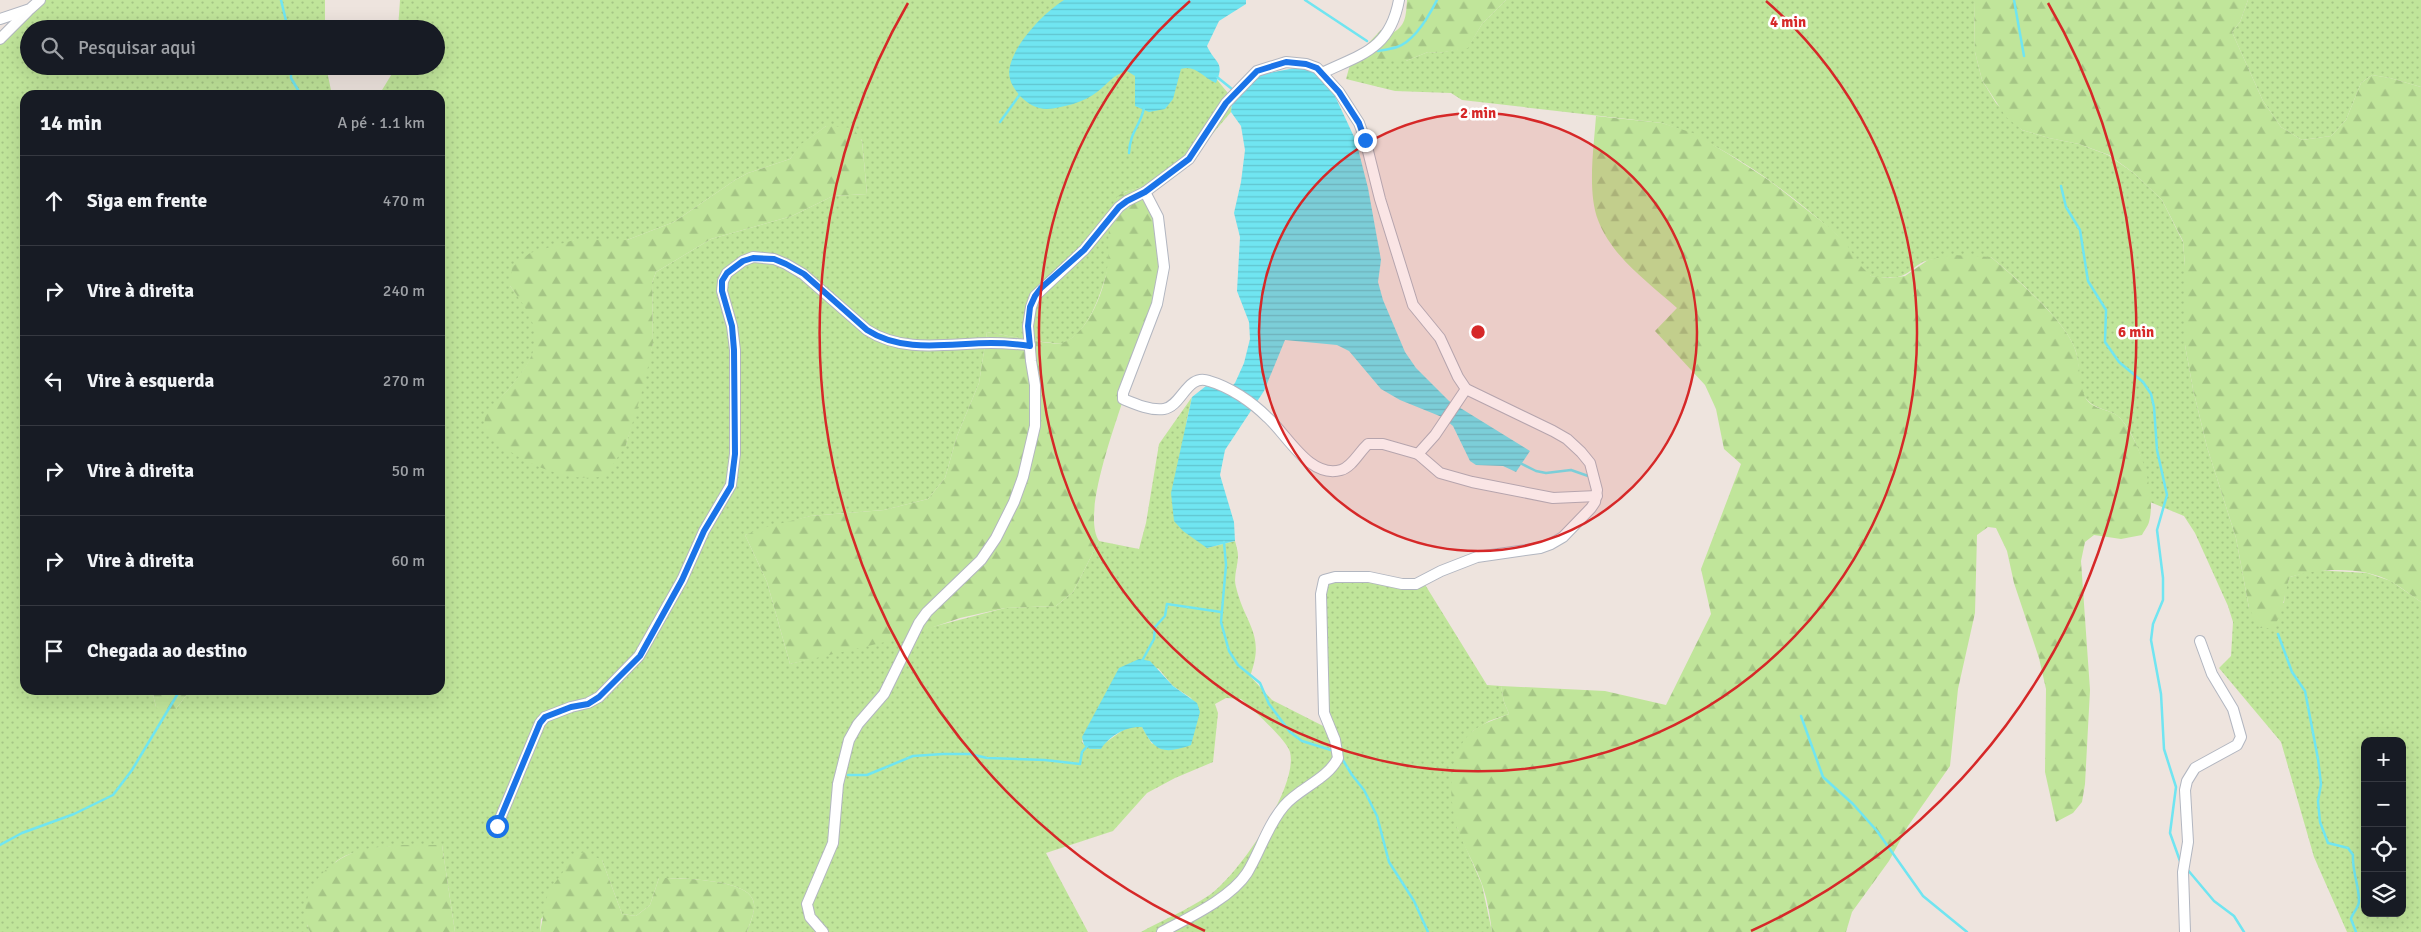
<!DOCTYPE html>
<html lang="pt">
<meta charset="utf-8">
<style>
body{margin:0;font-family:Signika,sans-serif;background:#242831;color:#f1f3f6}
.controls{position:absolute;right:15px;bottom:15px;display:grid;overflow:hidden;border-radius:10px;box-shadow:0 5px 20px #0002}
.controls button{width:45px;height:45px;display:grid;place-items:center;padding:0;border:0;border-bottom:1px solid #363941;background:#171b24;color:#f1f3f6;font:25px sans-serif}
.stop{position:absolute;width:15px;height:15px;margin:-11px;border:4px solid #1a73e8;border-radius:50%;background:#fff}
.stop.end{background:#1a73e8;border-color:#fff;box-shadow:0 1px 5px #0008}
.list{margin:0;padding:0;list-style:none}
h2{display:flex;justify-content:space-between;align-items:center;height:65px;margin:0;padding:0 20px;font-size:21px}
h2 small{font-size:16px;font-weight:400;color:#9ea1a6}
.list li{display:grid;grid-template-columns:32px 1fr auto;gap:15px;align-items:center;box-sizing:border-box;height:90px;padding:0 20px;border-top:1px solid #363941}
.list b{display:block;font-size:19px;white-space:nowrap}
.list em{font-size:16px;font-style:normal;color:#9ea1a6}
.icon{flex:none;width:28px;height:28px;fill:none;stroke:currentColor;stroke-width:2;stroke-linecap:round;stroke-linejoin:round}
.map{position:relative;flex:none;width:2421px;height:932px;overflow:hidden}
.search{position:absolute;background:#171b24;box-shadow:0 5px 20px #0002;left:20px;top:20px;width:425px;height:55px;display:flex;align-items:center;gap:12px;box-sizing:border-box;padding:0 18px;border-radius:28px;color:#9ea1a6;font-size:19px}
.panel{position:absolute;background:#171b24;box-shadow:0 5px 20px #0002;left:20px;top:90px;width:425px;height:605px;border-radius:15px}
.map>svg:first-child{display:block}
</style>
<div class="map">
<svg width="2421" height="932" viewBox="0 0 2421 932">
<defs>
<pattern id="grass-dots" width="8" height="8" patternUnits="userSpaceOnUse" patternTransform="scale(1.25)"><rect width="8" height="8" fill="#c0e59a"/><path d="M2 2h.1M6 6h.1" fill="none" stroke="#a5c585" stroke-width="1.8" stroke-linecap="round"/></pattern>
<pattern id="forest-firs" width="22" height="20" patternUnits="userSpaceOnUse" patternTransform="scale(1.25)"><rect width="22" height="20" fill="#c0e59a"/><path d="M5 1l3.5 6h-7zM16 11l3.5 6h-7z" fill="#a5c585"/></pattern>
<pattern id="water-rules" width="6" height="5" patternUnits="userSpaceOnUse" patternTransform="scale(1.25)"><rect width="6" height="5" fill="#70e5f1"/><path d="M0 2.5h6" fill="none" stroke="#61c5cf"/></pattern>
</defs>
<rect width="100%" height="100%" fill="#eee4de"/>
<g fill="url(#grass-dots)" fill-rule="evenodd">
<path d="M34,0H325V29H29V66H326L332,95H25V690H152L156,707L176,709L190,690H440V95H379L393,72L394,66H436V29H398L400,0H1216L1191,48L1232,98L1231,112L1198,151L1151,191L1142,187L1124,192C1115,232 1104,328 1063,343C1056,346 1000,334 987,332L979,383L957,436L945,478L928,499L884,510L810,516L745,535L767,582L790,664L1005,608L1056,606L1073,592L1099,541L1139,549L1146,523L1159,444L1192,397L1186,424L1207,548L1235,541C1236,545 1238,551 1238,556C1238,566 1233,577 1236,587C1245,625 1266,634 1250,676L1272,700L1329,729L1323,604L1330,574L1424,583L1487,685L1501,686L1504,702L1509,714L1489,721L1473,731L1460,748L1457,827L1482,885L1492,932H1141C1163,920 1187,910 1208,896C1237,877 1299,787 1290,752C1287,740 1252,709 1241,699L1226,698L1215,704L1218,713L1213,762L1175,778L1147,793L1113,831L1046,853L1088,932H747C750,922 758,908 752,898C742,879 679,878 659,878L650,905L636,916L622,914L602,860L541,919L540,932H455L442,845C418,845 348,844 333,865C322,881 315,907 307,925L310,932H0V31ZM826,126L862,140L867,194L833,196L792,216L711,239L656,272L652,283L653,343L626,445L487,412C504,394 541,360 536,332C533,314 521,300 510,286L574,240H627L674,222L735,180L748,173L790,159L801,145ZM1158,668L1173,686L1191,698L1199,712L1152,744L1142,727L1133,726L1123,730L1105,743L1085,745L1082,742L1085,732L1092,721Z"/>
<path d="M1506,0H1974L1975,52L1982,80L1996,103L2022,130L2049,138L2079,144L2108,155L2135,174L2162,200L2183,242L2185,266V345L2193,389L2207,447L2236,538L2249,608L2284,603L2285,590L2290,577L2313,570L2367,573L2391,581L2421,602V932H2347L2314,857L2281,742L2219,668L2231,656L2233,622L2228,606L2195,533L2184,516L2150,502C2147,476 2139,438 2120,418C2111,409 2096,410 2087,400C2076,387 2081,364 2075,349C2065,320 2015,277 1991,257C1971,258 1949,256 1930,260C1911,263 1912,281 1882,277C1879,277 1873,277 1871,276C1856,268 1849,246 1837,235C1785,189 1727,145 1662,123L1462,100L1451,93L1395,91L1346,79L1353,54L1364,61H1406L1428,52L1439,53L1468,47L1482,24ZM2365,741H2402V913H2365Z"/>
<path d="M2248,0H2421V87L2390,78L2372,75L2361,83L2346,120L2331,136L2302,140L2281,127L2263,101L2232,32L2240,22Z"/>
</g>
<g fill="url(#forest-firs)">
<path d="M1407,0H1506L1482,24L1468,48L1439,53L1428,52L1406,61H1364L1356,56L1381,30L1390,34C1406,27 1406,16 1407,0Z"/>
<path d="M1974,0H2248L2240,22L2232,32L2263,101L2281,127L2302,140L2331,136L2346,120L2361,83L2372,75L2390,78L2421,87V602C2412,596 2402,588 2392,582C2363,566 2321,568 2290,577C2283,594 2285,614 2272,628H2260L2249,608L2236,538L2207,447L2193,389L2185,345V266L2183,241L2162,200L2135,174L2109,155L2079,144L2049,138L2022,130L2006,117L1982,80L1975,52Z"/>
<path d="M1596,116L1662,123L1693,133L1730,155L1770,181L1830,228L1845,242L1861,266L1871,276L1890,278L1905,276L1928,260L1953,255L1991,257C2014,277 2065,320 2075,349C2081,365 2078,382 2085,397C2092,411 2111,408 2120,418C2139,439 2157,493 2149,522C2148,526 2144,531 2142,535L2121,539L2094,535L2085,542L2081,561L2090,690L2085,784L2082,802L2073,813L2056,822L2045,772L2046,689L2039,658L2014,583L2007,551L1996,528L1988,527L1977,535L1975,613L1958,689L1950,766L1908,826L1889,861L1852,912L1846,932H1492C1490,917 1488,902 1483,887C1476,866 1464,848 1457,827C1448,797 1447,751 1474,730C1485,722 1497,719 1509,714L1504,702L1501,686L1605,691L1666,705L1711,614L1701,569L1741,464L1724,449L1716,409L1705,385L1655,331L1677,308C1648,282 1612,257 1598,220C1587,191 1594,146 1596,116Z"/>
<path d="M826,126L853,128L862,141L867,194L833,196L792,216L711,239L656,272L652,283L653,343L645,381L626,445L605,476C565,485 514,459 484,432C485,427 484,418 486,413C489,406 500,399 505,393C543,349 546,333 510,286L512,267L530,253L574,240H627L674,222L735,180L748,173L790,159L800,145Z"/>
<path d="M1142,187L1151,191C1155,201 1161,212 1163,223C1165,236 1164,262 1162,276C1156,330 1073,502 1099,541L1073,592L1056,606L1005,608L960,618L898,639L790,664L767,582L745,535L763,528L810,516L884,510L928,499L945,478L957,436L979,383L987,332C1000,334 1055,346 1062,343C1089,334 1106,287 1108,261C1110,242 1106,217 1115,200C1120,191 1133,190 1142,187Z"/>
<path d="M152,690H190L176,709L163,716L156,707Z"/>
<path d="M399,845H442L455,932H310C294,896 324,863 357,851C370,847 386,847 399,845Z"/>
<path d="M584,852L602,860L622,914L636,916L650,905L659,878C679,878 742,879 752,898C758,908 750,922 747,932H540L548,892L575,856Z"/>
</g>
<g fill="url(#water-rules)">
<path d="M1064,0H1246V4L1219,21L1207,46C1216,65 1225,61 1216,83C1204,78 1195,64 1181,69L1173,99L1165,109L1149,112L1135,106V76L1127,71C1112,75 1109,83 1097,92C1085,102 1062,108 1047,109C1036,109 1027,103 1020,96C1016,91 1012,86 1010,79C1003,54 1044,12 1064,0Z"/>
<path d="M1300,67L1316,72L1334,94L1356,141L1368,188L1381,260L1378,282L1383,300L1405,352L1416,368L1449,401L1530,451L1516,472L1503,466L1476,465L1470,461L1453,426L1442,417L1400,400L1381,389L1349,351L1337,345L1285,340L1264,391L1225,450L1220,475L1234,522L1235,541L1207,548L1183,531L1174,521L1171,493L1192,397L1206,386L1227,391L1235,383L1244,363L1250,339L1249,322L1237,291L1240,237L1234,213L1241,182L1245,150L1241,126L1231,112L1232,102L1254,76Z"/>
<path d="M1139,659L1150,661L1173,686L1197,703L1200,712L1191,745C1165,754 1155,753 1142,727C1126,726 1109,736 1101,749H1090L1084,745L1082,737L1119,668Z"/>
</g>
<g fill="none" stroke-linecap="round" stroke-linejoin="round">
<g stroke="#70e5f1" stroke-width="2.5">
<path d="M281,0L288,29"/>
<path d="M1305,0L1367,41"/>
<path d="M2014,0L2024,56"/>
<path d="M1378,51C1384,50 1391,49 1397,47C1415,41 1429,16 1437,0"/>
<path d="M291,66V78L301,95"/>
<path d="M1217,77L1232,89"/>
<path d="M1000,122L1021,93"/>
<path d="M1129,153C1130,131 1140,127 1144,108"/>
<path d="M2061,186L2066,207L2080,230L2088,281L2106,310L2105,342L2119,362L2143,382L2151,394L2154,407L2157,450L2167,495L2157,530L2163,578V600L2153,624L2151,640L2161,694L2164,749L2176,787L2170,833L2180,861"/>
<path d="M1520,463L1536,471L1546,473L1571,470L1591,477"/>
<path d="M1224,542L1226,565L1221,622L1229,651L1238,665L1260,683L1269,704L1290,732L1302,741L1331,750"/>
<path d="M2278,634L2292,672L2305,691L2318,759L2321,784L2318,801L2320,822L2328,843L2348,848L2353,855C2352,871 2359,885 2359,901C2359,908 2352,913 2351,919L2356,932"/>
<path d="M1142,661L1154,639L1155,627L1165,616L1167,604L1221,612"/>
<path d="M1801,716L1823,777L1853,804L1877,831L1923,896L1967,932"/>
<path d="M1341,757L1352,775L1364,790L1377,816L1389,862L1414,901L1428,932"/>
<path d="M848,775H867L913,756L943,754H970L987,758L1045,760L1080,764L1082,752L1088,745"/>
<path d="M0,845L22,833L74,814L113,795L132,770L180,690"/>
<path d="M2187,869L2214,901L2234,916L2244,932"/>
</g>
<g stroke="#b2b6c0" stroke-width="12">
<g id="street">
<path d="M0,19L30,9L40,0"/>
<path d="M0,39L28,11"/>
<path d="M1322,73C1362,54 1390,49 1399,0"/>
<path d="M1145,192L1158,217L1164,267L1157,304L1123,393V399C1135,404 1151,411 1164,409C1182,406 1187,373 1209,381C1230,387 1252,402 1267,417C1287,434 1309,479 1341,470C1352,467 1359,452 1368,444H1383L1418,454"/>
<path d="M1466,389L1435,435L1418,454L1440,473L1472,482L1553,498L1597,496"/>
<path d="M497,826L540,723L545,717L571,707L588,703L599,697L639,656L682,580L704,531L731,485L735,454V350L732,326L722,291L723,281L727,273L743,261L753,257L774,259L786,264L803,274L867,330C904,354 950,343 991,343C1004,343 1017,344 1030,345"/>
<path d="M823,932L810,917L807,904L833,843L838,784L849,740L858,724L884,694L919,623L927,612L981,560L996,538L1014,502L1023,477L1035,426V385L1031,361L1028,326L1031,307L1035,296L1084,250L1119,207L1127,201L1145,192L1189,159L1226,103L1257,71L1286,62L1306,64L1317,68L1339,92L1359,123L1365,139L1380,199L1413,305L1440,338L1458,377L1466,389L1553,431L1567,439L1581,452L1590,463L1597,490L1595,502L1591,508L1563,537L1551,544L1540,548L1477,557L1441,571L1416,584H1402L1369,577H1335L1324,580L1321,594L1324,713L1335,740L1338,758C1327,780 1299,788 1284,806C1267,826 1260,852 1247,873C1231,898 1188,918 1162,932"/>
<path d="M2185,932L2183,872L2188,842L2185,790L2187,781L2195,768L2237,745L2241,737L2233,709L2212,674L2200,641"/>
</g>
</g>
<use href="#street" stroke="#fff" stroke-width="10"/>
</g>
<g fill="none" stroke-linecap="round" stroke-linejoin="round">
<path stroke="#1a73e8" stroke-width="6" d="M497,826L540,723L545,717L571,707L588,704L599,697L640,656L682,580L704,531L731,486L735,454L734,350L732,326L722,291V281L727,273L743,261L753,258L774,259L786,264L804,274L867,330C904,354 950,343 991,343C1004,343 1017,344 1030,346L1028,326L1030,307L1035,296L1041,288L1084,250L1119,207L1127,201L1145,192L1189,159L1226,103L1257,71L1286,62L1306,64L1317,68L1339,92L1359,123L1365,140"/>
</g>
<circle cx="1478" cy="332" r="219" fill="#d62828" fill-opacity=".12"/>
<g fill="none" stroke="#d62828" stroke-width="2.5">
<circle cx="1478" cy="332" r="219"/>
<path d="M1766 1A439 439 0 1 1 1190 1"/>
<path d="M1205 931A658 658 0 0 1 908 3M2048 3A658 658 0 0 1 1751 931"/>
</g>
<circle cx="1478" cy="332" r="8" fill="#d62828" stroke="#fff" stroke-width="2.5"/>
<g font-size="15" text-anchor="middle" font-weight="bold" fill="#d62828" stroke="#fff" stroke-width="5" stroke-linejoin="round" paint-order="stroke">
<text x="1788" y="27">4 min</text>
<text x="1478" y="118">2 min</text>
<text x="2136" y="337">6 min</text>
</g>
</svg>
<div class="controls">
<button>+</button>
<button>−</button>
<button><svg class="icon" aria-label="locate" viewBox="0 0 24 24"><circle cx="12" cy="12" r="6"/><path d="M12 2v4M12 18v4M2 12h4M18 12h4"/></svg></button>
<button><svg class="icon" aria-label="layers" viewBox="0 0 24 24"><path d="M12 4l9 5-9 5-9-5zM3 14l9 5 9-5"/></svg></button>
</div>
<div class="stop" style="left:497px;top:826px"></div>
<div class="stop end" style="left:1365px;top:140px"></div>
<div class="search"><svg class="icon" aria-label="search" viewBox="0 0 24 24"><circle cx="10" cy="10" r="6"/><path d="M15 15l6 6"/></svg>Pesquisar aqui</div>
<section class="panel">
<h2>14 min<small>A pé · 1.1 km</small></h2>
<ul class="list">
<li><svg class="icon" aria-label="ahead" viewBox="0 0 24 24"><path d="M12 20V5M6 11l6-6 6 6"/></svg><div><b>Siga em frente</b></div><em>470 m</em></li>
<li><svg class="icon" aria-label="right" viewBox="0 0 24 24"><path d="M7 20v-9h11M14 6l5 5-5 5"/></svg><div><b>Vire à direita</b></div><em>240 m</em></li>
<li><svg class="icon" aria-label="left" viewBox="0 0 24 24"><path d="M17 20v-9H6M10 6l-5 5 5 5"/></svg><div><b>Vire à esquerda</b></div><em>270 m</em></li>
<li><svg class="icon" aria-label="right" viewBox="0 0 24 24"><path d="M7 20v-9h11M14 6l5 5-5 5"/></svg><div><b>Vire à direita</b></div><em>50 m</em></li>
<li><svg class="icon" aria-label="right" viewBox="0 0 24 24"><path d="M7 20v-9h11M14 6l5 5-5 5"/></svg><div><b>Vire à direita</b></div><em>60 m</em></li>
<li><svg class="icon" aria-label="arrive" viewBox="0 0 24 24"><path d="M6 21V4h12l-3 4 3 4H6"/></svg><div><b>Chegada ao destino</b></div></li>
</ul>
</section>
</div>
